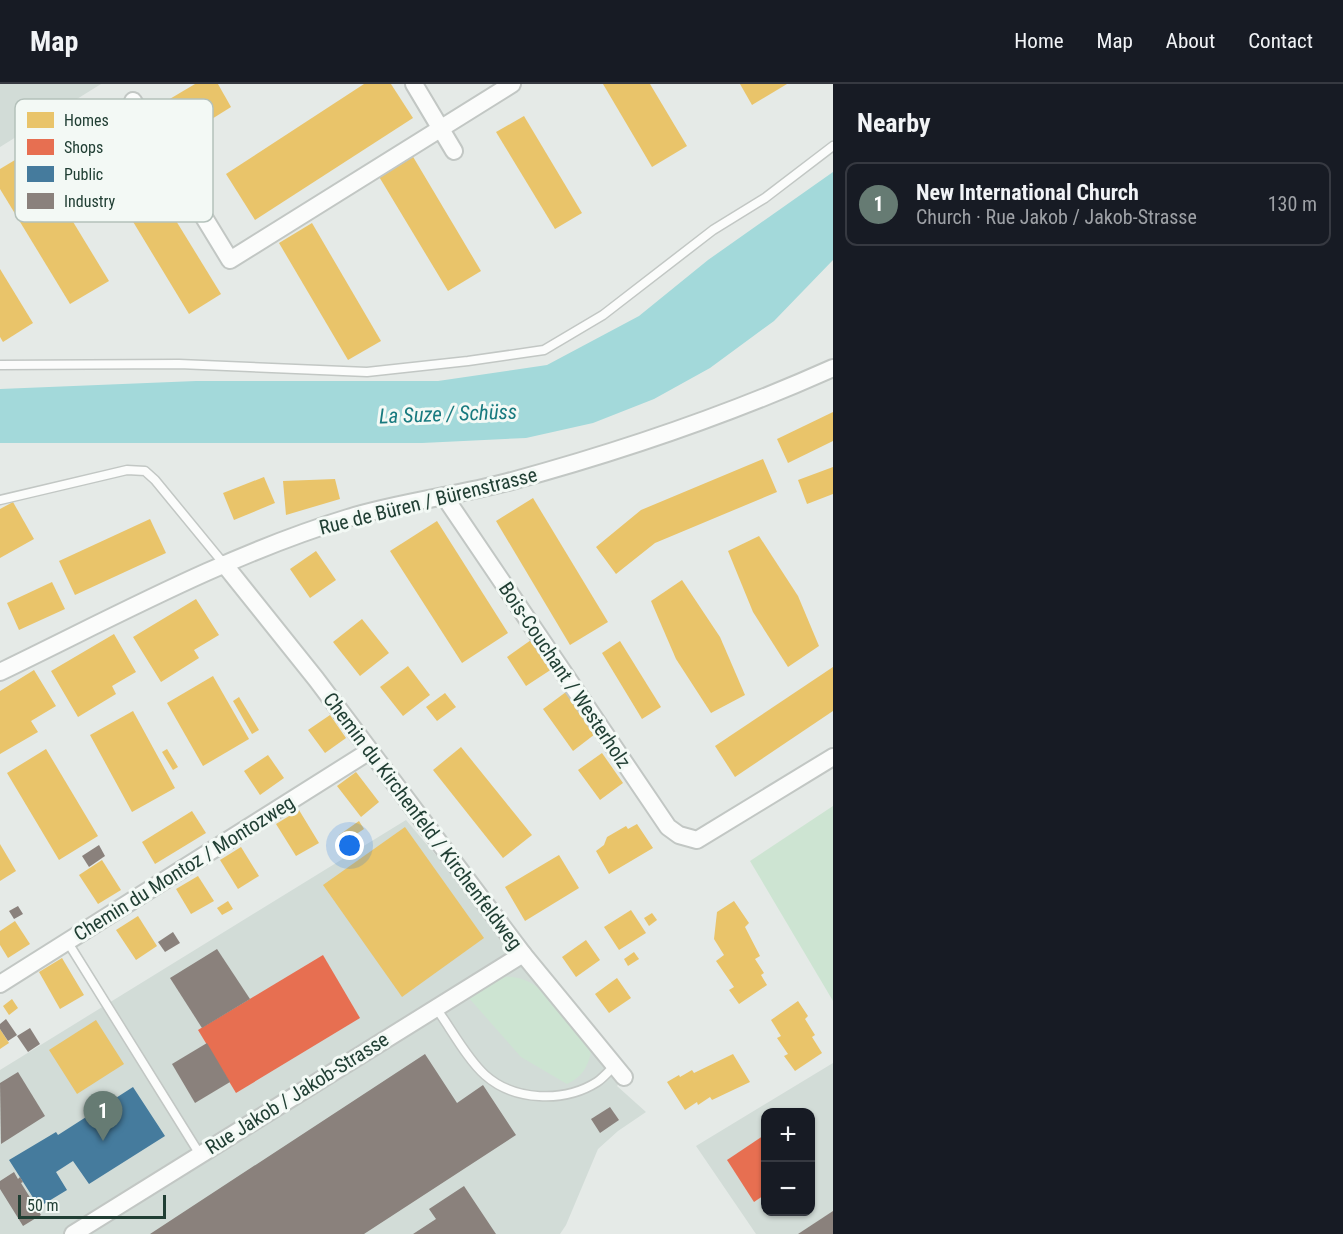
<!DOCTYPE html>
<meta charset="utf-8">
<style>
body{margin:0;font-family:"Roboto Condensed",sans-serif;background:#242831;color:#f1f3f6}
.controls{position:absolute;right:18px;bottom:18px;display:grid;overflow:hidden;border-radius:12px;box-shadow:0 2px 4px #0004}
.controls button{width:54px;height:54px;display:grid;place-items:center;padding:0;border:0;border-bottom:2px solid #363941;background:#171b24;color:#f1f3f6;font:30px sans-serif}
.scale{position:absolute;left:18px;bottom:15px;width:148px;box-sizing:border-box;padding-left:6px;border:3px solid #213f34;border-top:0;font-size:16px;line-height:21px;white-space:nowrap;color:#213f34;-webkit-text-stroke:4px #f3f9f5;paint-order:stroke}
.you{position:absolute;left:350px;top:762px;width:21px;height:21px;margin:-15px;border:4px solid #fff;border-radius:50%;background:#1a73e8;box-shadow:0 0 0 9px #1a73e833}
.badge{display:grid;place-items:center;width:39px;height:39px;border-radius:50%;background:#667b73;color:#fff;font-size:20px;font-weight:700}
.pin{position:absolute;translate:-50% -50px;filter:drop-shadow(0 2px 3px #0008)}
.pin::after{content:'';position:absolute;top:32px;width:21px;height:18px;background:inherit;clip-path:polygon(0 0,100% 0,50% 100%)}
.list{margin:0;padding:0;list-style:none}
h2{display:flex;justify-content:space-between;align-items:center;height:78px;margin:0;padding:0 24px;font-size:26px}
h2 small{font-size:20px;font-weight:400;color:#9ea1a6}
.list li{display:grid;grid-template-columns:39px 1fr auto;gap:18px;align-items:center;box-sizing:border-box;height:84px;margin:0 12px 12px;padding:0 12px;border:2px solid #363941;border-radius:12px}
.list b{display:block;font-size:22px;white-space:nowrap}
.list p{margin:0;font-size:20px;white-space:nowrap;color:#9ea1a6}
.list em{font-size:20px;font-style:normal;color:#9ea1a6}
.map{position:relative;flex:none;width:833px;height:1150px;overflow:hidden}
header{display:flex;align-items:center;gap:36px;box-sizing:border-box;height:84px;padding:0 30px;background:#171b24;border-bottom:2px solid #363941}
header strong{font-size:28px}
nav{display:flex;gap:33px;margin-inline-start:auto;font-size:21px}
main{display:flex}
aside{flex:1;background:#171b24}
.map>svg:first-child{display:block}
</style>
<header>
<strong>Map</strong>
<nav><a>Home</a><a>Map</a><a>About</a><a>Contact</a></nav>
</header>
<main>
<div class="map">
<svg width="833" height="1150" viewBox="0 0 833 1150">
<rect width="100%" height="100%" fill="#e5eae7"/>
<g fill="#d2dcd7" fill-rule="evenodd">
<path d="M0,0H101L0,63Z"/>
<path d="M406,736L624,993L617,1002L646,1028L618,1047L598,1065L566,1141L560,1150H0V986Z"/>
<path d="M833,979V1150H756L696,1062ZM766,1028H810V1128H766Z"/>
</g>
<g fill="#cde4d2">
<path d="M833,722V917L750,777Z"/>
<path d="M503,893C543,888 569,940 591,968C588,983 581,994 567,1000L521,973L468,913Z"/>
</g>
<path fill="#a3d9da" d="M833,88V176L774,237L710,284L654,315L593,339L526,354L422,359H0V305L196,297H438L547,281L639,232L708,176Z"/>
<g fill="#e9c46a">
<path d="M195,0H218L231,23L183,53L163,19Z"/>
<path d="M364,0H391L413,34L255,136L226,90Z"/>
<path d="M603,0H650L687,62L652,83Z"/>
<path d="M740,0H787L752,21Z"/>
<path d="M524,32L582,129L555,145L496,48Z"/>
<path d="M30,67L109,197L70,220L0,105V85Z"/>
<path d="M412,71L481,187L448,207L378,91Z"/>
<path d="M143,83L221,210L189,230L112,103Z"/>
<path d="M312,139L381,257L348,276L279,159Z"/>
<path d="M0,185L33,239L3,258L0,253Z"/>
<path d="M833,328V357L788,379L777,355Z"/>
<path d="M763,375L777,408L655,459L616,490L596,463L641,426Z"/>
<path d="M833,383V410L807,420L798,396Z"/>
<path d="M264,393L275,419L234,436L223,409Z"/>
<path d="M335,395L340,415L286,431L283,397Z"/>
<path d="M533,414L608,538L570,561L496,437Z"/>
<path d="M13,418L34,455L0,474V425Z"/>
<path d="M150,435L166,469L75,511L59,477Z"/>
<path d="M437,437L508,549L462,579L390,467Z"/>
<path d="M759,452L798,512L819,562L788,583L753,528L728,467Z"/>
<path d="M316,467L336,496L310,514L290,485Z"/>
<path d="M682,496L720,553L745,611L711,629L676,575L651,517Z"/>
<path d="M52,498L65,525L19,546L7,519Z"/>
<path d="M196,515L219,551L194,566L199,574L161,598L133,553Z"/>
<path d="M362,535L389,569L360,592L333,558Z"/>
<path d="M114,550L136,588L112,602L116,610L78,633L51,587Z"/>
<path d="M531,556L552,585L526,602L507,573Z"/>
<path d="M620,557L661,623L642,635L602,569Z"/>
<path d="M408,582L430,611L403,632L380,603Z"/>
<path d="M833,583V627L735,693L715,662Z"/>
<path d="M34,586L56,622L31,637L38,648L0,670V607Z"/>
<path d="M213,592L249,655L203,682L167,619Z"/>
<path d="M570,605L599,647L573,667L543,625Z"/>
<path d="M445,609L456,623L437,637L426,623Z"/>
<path d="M239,613L259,646L252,650L233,617Z"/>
<path d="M133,627L175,704L132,728L90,651Z"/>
<path d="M330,631L346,654L325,669L308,646Z"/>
<path d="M461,663L532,751L503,774L433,686Z"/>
<path d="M46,665L98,752L59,776L7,689Z"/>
<path d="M167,665L178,683L173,686L162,668Z"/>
<path d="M602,669L623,699L600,716L578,686Z"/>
<path d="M268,671L284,694L260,711L244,687Z"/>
<path d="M356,688L379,718L361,733L337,702Z"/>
<path d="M299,726L319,759L296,772L276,740Z"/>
<path d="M192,727L206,749L155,780L142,758Z"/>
<path d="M359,737L364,745L344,758L339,751Z"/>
<path d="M637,740L653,764L609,790L596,767L604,761L607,753L626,742L628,745Z"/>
<path d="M405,743L484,854L402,913L323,801Z"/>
<path d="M0,760L16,787L0,797Z"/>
<path d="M241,763L259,792L238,805L220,776Z"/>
<path d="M559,771L579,804L525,837L505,803Z"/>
<path d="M102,776L121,806L98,820L79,791Z"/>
<path d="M198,792L214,817L191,830L176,805Z"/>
<path d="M228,817L233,825L222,831L217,824Z"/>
<path d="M734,817L749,839L745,843L760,872L755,875L764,889L761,891L767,901L739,920L729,906L734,903L716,877L724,871L714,855L717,828Z"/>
<path d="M631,826L646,849L619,866L604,843Z"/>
<path d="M652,829L657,836L649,842L644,834Z"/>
<path d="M138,832L157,862L136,876L116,846Z"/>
<path d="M15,837L30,860L8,874L0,861V847Z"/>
<path d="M586,856L600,876L576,893L562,873Z"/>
<path d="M634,868L639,875L628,882L624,875Z"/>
<path d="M62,874L84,911L60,925L39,888Z"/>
<path d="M617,894L631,914L609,929L595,910Z"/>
<path d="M12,915L18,924L9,931L3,922Z"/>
<path d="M798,917L808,932L805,935L815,951L812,953L822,969L795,987L784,972L788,970L777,954L781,952L771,936Z"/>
<path d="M96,936L124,980L77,1010L49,966Z"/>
<path d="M0,945L9,959L0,965Z"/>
<path d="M733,970L750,998L712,1016L710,1013L698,1021L697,1018L685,1026L667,998L679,991L680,993L692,986L694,989Z"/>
</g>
<g fill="#e76f51">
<path d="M323,871L360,934L236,1009L198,946Z"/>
<path d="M766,1050V1110L754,1118L727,1076Z"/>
</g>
<path fill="#457b9d" d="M133,1003L165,1052L89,1100L73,1077L56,1088L67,1106L39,1123L9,1076L56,1048L58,1051Z"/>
<g fill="#8a817c">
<path d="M99,761L105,772L89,783L82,772Z"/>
<path d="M18,822L23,830L14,835L9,827Z"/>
<path d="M173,848L180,859L165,868L158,858Z"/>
<path d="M217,865L250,915L202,944L170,894Z"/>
<path d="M6,935L17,951L8,957L0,945V940Z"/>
<path d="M30,944L40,960L28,968L17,952Z"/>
<path d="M207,959L230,998L195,1019L172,980Z"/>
<path d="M425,970L457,1019L483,1001L516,1051L364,1150H150Z"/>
<path d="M18,988L45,1032L1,1060L0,999Z"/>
<path d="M610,1023L619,1036L600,1049L591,1035Z"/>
<path d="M14,1088L18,1095L20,1093L23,1098L21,1099L41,1131L23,1142L0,1105V1097Z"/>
<path d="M464,1102L496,1150H413L436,1135L429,1125Z"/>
<path d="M833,1127V1150H798Z"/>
</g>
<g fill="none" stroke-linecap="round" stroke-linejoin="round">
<g stroke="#c2c7c4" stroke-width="11">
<g id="service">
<path d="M0,281L179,280L367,288L468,277L544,266L603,231L713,146L765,114L833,62"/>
<path d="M0,416L127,386L145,387L155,396L224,480"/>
<path d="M67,857L199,1069"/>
<path d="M436,924C450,943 467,975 485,991C514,1017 564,1019 597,998C603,994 609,987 614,982"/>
</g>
</g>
<g stroke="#c2c7c4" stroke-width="20">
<g id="minor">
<path d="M414,0L454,67"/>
<path d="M133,17L230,176L512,0"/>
<path d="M444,412L668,743L679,751L697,756L833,673"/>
<path d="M224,480L316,595L523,870L624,993"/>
<path d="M0,588C114,533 227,471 348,434C400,418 455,412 508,398C619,368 728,331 833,284"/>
<path d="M0,900L368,668"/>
<path d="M73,1150L523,870"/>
</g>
</g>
<use href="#service" stroke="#fbfcfb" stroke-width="8"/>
<use href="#minor" stroke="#fbfcfb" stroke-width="16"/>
</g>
<g text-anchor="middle" stroke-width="6" stroke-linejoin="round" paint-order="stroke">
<g font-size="20" fill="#213f34" stroke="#f3f9f5">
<text transform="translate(428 417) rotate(-14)" y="7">Rue de Büren / Bürenstrasse</text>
<text transform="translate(565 591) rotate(56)" y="7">Bois-Couchant / Westerholz</text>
<text transform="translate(423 737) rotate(53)" y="7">Chemin du Kirchenfeld / Kirchenfeldweg</text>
<text transform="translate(184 784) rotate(-32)" y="7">Chemin du Montoz / Montozweg</text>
<text transform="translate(297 1009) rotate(-32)" y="7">Rue Jakob / Jakob-Strasse</text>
</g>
<g font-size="21" font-style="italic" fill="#187a7f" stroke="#f3f9f5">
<text transform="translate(448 330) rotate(-2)" y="7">La Suze / Schüss</text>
</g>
</g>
<rect x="15" y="15" width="198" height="123" rx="9" fill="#f3f9f5" stroke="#b4c1bb" stroke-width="1.5"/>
<rect x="27" y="28" width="27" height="16" fill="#e9c46a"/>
<rect x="27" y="55" width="27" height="16" fill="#e76f51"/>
<rect x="27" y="82" width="27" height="16" fill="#457b9d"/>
<rect x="27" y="109" width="27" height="16" fill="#8a817c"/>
<g font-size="16" fill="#213f34">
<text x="64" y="42">Homes</text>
<text x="64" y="69">Shops</text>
<text x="64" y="96">Public</text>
<text x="64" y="123">Industry</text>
</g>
</svg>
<div class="controls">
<button>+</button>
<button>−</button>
</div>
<div class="scale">50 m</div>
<div class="you"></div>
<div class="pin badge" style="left:103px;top:1057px">1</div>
</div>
<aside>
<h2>Nearby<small></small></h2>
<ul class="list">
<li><span class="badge">1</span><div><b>New International Church</b><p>Church · Rue Jakob / Jakob-Strasse</p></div><em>130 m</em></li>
</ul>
</aside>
</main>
